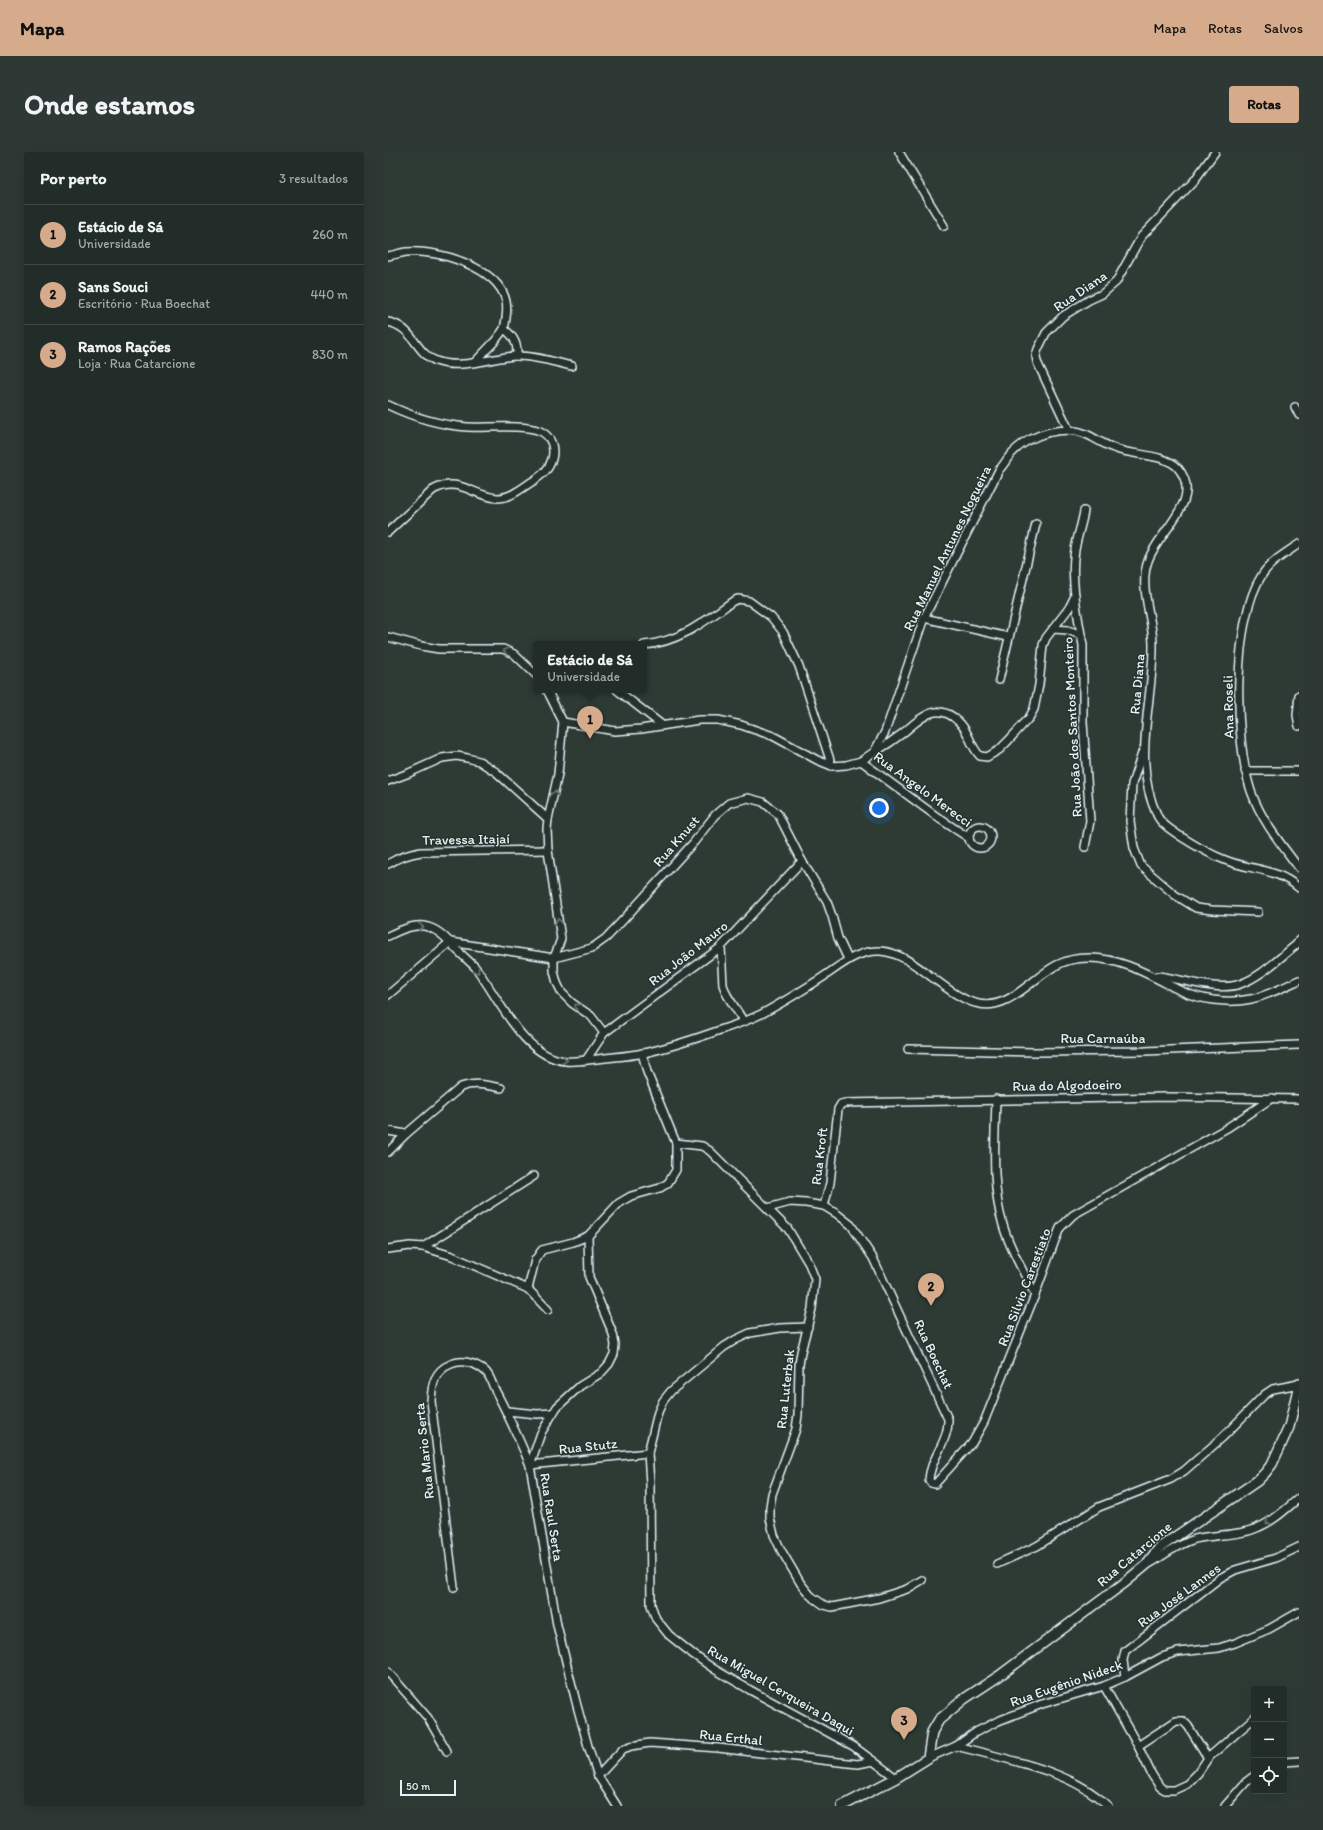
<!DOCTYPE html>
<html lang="pt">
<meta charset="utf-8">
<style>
body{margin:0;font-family:Itim,sans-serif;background:#2e3834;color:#f1f3f6}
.controls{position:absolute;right:12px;bottom:12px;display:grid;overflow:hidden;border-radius:4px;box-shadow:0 4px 16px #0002}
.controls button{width:36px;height:36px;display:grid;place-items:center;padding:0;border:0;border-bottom:1px solid #3f4845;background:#222c28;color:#f1f3f6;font:20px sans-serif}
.scale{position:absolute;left:12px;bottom:10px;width:56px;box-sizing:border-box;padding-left:4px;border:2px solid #e8f1f8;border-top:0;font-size:11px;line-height:14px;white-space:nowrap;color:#e8f1f8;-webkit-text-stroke:3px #26332d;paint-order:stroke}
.you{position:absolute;left:491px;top:656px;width:14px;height:14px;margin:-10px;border:3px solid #fff;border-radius:50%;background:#1a73e8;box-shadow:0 0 0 6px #1a73e833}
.badge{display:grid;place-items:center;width:26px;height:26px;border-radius:50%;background:#d6ab8b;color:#111;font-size:13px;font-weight:700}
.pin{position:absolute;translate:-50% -33px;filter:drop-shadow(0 1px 2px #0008)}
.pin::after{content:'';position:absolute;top:21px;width:14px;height:12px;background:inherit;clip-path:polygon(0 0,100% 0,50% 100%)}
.popup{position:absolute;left:145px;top:489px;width:114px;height:52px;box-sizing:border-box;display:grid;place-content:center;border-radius:4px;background:#222c28;filter:drop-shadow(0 1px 3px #0005);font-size:13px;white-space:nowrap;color:#a2a7a8}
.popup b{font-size:15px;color:#f1f3f6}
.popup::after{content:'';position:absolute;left:50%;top:100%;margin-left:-8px;border:8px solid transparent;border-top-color:#222c28}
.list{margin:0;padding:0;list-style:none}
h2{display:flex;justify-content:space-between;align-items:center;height:52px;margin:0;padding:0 16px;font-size:17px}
h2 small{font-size:13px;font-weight:400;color:#a2a7a8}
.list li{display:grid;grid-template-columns:26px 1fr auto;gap:12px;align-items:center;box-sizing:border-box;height:60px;padding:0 16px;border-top:1px solid #3f4845}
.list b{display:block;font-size:15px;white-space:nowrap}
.list p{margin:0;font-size:13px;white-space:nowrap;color:#a2a7a8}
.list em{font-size:13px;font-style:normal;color:#a2a7a8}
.icon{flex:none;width:22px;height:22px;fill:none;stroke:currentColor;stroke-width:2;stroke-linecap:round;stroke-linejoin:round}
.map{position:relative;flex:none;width:911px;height:1654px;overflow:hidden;border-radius:4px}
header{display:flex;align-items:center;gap:24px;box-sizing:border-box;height:56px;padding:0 20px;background:#d6ab8b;color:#111}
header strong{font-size:19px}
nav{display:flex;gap:22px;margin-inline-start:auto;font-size:14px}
.intro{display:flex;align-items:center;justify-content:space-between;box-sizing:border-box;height:96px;padding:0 24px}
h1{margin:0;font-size:28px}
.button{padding:10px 18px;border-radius:4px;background:#d6ab8b;color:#111;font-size:14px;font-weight:700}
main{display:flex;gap:24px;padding:0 24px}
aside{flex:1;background:#222c28;border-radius:4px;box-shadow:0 4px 16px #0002}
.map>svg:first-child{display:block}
</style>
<header>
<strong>Mapa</strong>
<nav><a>Mapa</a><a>Rotas</a><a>Salvos</a></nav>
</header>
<div class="intro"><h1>Onde estamos</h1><a class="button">Rotas</a></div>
<main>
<aside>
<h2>Por perto<small>3 resultados</small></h2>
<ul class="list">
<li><span class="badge">1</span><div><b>Estácio de Sá</b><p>Universidade</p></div><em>260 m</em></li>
<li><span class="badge">2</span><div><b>Sans Souci</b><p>Escritório · Rua Boechat</p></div><em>440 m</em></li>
<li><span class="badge">3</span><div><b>Ramos Rações</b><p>Loja · Rua Catarcione</p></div><em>830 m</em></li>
</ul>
</aside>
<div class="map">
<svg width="911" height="1654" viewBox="0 0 911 1654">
<rect width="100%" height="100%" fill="#2e3b35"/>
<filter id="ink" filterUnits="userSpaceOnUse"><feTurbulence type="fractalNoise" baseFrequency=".025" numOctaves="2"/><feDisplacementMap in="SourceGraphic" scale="8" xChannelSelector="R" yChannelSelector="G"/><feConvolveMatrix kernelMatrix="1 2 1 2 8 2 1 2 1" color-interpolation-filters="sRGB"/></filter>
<g filter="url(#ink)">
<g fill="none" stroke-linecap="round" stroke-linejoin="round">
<g stroke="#e8f1f8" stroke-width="10">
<g id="minor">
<path d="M511,0L556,74"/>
<path d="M0,104C6,103 12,101 18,100C49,97 110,115 118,149C120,158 118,168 116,177C126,184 130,192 129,204"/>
<path d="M0,170C26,175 27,201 48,209C72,218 102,206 127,204C145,203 166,210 184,214"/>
<path d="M87,210L107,189L116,177"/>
<path d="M0,253C25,265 51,273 79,275C98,276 135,272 152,279C163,284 167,295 164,307C161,318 154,323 145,329C134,336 123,346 109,346C84,344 72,324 45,338L0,380"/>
<path d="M907,255L911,263"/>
<path d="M681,278L649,210L648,204L650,197L658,181L675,164L701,148L714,142L728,130L753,85L806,29L827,0"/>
<path d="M696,359C694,372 689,385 687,398C682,425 690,467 695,493V570L702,669L697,695"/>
<path d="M911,392C898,401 882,410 874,423C844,469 846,588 863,639C873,668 893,692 911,716"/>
<path d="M536,466L620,485"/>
<path d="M665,477L680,478L692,483"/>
<path d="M0,485L33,494L51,497H115L126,502L148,523"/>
<path d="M256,493C292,490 317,469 345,449L350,447L361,449L383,465L395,480L411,514L444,614"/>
<path d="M611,528L648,372"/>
<path d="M159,538L175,570L170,622L160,667L159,677L160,698L173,787L166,806V819L169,831L174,841L184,851L203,864L216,881"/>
<path d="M229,538L274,573"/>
<path d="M911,543L909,563L911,574"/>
<path d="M175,570L227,579L253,577L311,568H330L353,573L385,584L429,608L444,614L458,613L473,609L486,600L497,580L536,466L611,318C616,313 619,306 624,301C642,282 678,271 702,284C711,289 721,295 731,298C747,303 779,303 790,316C817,348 770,379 760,409C750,436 766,468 765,495C765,552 743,611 770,665C774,673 785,679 792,684C806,693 821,702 837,708C864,719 887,715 911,736"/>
<path d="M755,598L744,632L742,669L746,696L753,714L787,743L808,756L824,758L870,760"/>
<path d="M487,600C497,594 506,588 515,581C533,566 549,548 571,570C581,579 582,594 592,604L599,605L611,598L620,589L641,566L646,557L651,533L655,493L658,486L681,456L687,444"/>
<path d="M473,609L552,667L581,686"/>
<path d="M857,619H911"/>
<path d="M0,629L21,621L54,606L69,604L79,606L91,609L108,620L160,667"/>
<circle cx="592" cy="685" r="11"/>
<path d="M0,712C11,705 20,702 33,700L160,698"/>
<path d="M0,784C12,778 27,771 40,775C51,778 60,788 68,797C74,803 81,809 87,815C111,845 134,905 178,909C188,910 199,908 209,907C225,905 241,904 256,901C283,895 310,886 335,877C350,872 365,867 379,859C397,849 415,838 432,827C451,815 468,798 492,799C524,800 557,843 587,851C620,861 643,826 669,813C677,809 689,806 699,806C732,805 763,824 791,838C812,848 840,852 863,847C879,844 896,835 911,828"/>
<path d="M62,790L166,806L204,796L218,786L236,767L306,690L327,663L341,651L360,646L375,650L390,662L414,709L439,750L444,764L450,786L460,807"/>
<path d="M333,795L335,833L339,843L356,870"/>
<path d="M770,824C794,827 830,840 852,832C873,825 891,806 908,793L911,788"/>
<path d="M0,843L62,790"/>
<path d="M520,897L646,900L757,899L911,893"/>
<path d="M198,908L216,881L333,795L414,709"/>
<path d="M608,947C607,989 603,1033 615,1073C622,1098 636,1120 647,1143"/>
<path d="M0,979L18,982"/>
<path d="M288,991L314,994L322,999L400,1077L421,1112L427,1127L424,1157L413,1200L411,1213L410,1263L408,1277L384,1342L382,1355V1366L386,1383L393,1398L413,1432L423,1444L436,1453L444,1455L491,1446L519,1437L534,1428"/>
<path d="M0,1000L18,982L73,935C87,930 99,933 113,936"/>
<path d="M436,1054L442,1031L450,957L453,952L457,951L780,945L911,947"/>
<path d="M380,1056L402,1050L418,1051L436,1054L449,1062L463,1073L485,1106L560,1267C561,1290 542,1306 541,1328L543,1331L547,1332L584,1291L596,1270L647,1143L666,1091L672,1076L685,1063L839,976L884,946"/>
<path d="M35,1095L146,1024"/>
<path d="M0,1097L22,1094L35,1095L64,1104L140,1137L160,1158"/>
<path d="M140,1137L147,1108L154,1098L185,1090L200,1084"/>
<path d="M420,1175L392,1176L362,1181L347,1188L336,1195L283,1239L275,1249L270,1260L260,1301L262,1331L263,1453L268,1467L281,1483L306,1503L326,1517L362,1538L465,1594L508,1626"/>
<path d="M119,1259L149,1262L165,1261"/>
<path d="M142,1313L260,1301"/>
<path d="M609,1412L649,1394L711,1355L783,1327L796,1319L835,1285L876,1243L885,1237L911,1232"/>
<path d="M761,1412C776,1403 790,1392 807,1387C828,1382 852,1384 871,1375C886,1369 899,1356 911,1346"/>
<path d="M66,1435L43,1249C44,1232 46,1219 63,1212C74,1207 88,1211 97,1219C102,1223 104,1232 107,1238C120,1262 131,1287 142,1313"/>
<path d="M0,1520L40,1566L59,1599"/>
<path d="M737,1525L735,1508L737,1499L832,1426L847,1418L888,1406L911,1395"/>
<path d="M716,1534L750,1594L764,1623L772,1635L777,1638H786L799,1632L810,1621L820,1606L866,1566"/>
<path d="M568,1594C617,1607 683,1618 720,1654"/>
<path d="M750,1594L788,1569H795L800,1574L820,1606"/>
<path d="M540,1606L568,1594L588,1580L610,1569L654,1552L716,1534L737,1525L774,1505L790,1500L831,1496L847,1491L881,1477L911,1460"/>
<path d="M896,1610L911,1609"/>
<path d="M210,1624L235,1597L243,1594L262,1591L330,1596L451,1610L470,1612L485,1609"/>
<path d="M229,1654L210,1624L200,1594L188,1550L169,1473L142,1313L153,1281L169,1255L192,1234L213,1221L221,1212L226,1202L227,1193L225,1182L201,1125L200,1084L231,1051L243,1044L272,1036L280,1031L288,1018V991L259,920L254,901"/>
<path d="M837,1654L858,1630L866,1624"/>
</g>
</g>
<g stroke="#e8f1f8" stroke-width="12">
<path id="tertiary" d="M454,1654L508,1626L540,1606L544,1580L551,1568L576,1547L611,1524L735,1432L758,1413L771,1396L869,1329L877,1321L884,1312L901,1275L911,1232"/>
</g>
<use href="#minor" stroke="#26332d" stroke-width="7"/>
<use href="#tertiary" stroke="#26332d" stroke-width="9"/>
</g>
<defs><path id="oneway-chevron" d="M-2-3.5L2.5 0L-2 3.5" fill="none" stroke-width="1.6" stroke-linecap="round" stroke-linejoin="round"/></defs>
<g stroke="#6a7674">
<use href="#oneway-chevron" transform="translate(118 499) rotate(-164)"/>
<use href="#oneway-chevron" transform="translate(167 641) rotate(-77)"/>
<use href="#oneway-chevron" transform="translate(170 769) rotate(-102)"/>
<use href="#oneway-chevron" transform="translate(33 775) rotate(1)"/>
<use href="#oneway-chevron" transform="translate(89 819) rotate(53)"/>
<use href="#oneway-chevron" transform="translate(189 854) rotate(-143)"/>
<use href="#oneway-chevron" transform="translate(177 908) rotate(7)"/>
<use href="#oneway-chevron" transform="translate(880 1370) rotate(146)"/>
</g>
</g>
<g text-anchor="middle" stroke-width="3" stroke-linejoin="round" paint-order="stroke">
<g font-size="14" fill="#e8f1f8" stroke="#26332d">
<text transform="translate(692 139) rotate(-34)" y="5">Rua Diana</text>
<text transform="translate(559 396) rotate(-64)" y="5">Rua Manuel Antunes Nogueira</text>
<text transform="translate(749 532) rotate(-85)" y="5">Rua Diana</text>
<text transform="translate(840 555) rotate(-91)" y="5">Ana Roseli</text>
<text transform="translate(684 575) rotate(-93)" y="5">Rua João dos Santos Monteiro</text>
<text transform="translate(535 637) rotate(36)" y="5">Rua Angelo Merecci</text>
<text transform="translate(78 687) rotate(-1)" y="5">Travessa Itajaí</text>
<text transform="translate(288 689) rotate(-49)" y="5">Rua Knust</text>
<text transform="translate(300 801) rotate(-38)" y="5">Rua João Mauro</text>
<text x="715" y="891">Rua Carnaúba</text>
<text transform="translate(679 933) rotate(-1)" y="5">Rua do Algodoeiro</text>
<text transform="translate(431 1004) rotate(-83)" y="5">Rua Kroft</text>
<text transform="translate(636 1135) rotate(-69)" y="5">Rua Silvio Carestiato</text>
<text transform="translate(546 1202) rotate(65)" y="5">Rua Boechat</text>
<text transform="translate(397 1237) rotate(-84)" y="5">Rua Luterbak</text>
<text transform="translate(200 1294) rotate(-6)" y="5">Rua Stutz</text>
<text transform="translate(36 1299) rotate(-96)" y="5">Rua Mario Serta</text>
<text transform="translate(164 1365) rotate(81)" y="5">Rua Raul Serta</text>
<text transform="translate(746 1402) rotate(-40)" y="5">Rua Catarcione</text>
<text transform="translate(791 1443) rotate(-36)" y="5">Rua José Lannes</text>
<text transform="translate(678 1531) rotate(-19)" y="5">Rua Eugênio Nideck</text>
<text transform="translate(393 1538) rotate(30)" y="5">Rua Miguel Cerqueira Daqui</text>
<text transform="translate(343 1585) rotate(6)" y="5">Rua Erthal</text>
</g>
</g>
</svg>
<div class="controls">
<button>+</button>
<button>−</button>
<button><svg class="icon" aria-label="locate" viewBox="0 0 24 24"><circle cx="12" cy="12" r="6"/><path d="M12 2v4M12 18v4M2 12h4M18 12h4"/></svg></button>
</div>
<div class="scale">50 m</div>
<div class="you"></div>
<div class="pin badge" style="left:202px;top:587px">1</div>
<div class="popup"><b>Estácio de Sá</b>Universidade</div>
<div class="pin badge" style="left:543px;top:1154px">2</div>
<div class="pin badge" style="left:516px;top:1588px">3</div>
</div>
</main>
